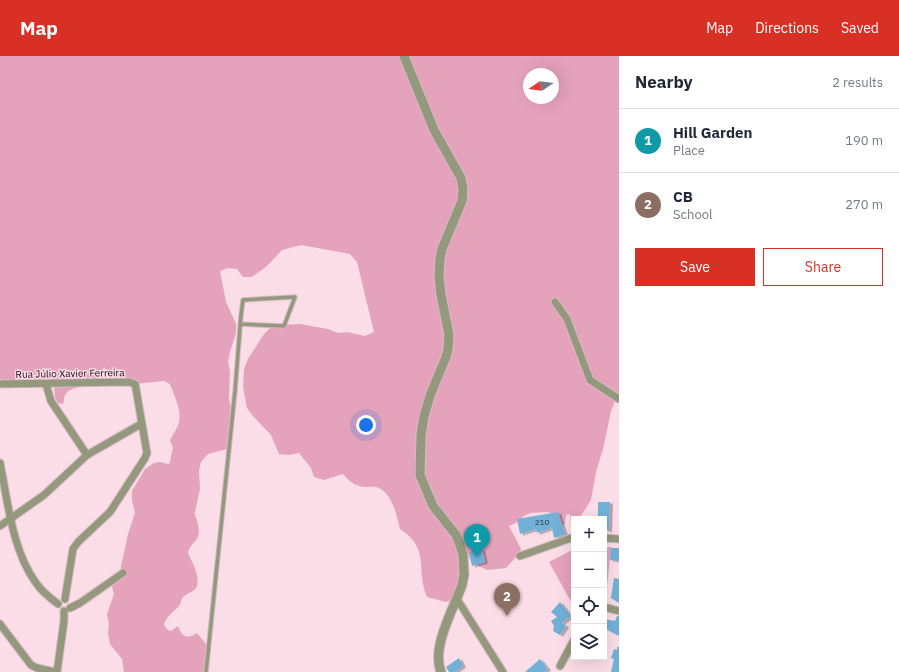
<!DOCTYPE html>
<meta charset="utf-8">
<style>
body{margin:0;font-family:"IBM Plex Sans",sans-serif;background:#f2f2f3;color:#1f2937}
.controls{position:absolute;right:12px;bottom:12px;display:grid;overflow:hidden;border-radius:0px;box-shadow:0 4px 16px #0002}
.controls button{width:36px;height:36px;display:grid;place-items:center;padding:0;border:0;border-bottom:1px solid #e0e1e3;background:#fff;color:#1f2937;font:20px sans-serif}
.compass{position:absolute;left:523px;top:12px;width:36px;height:36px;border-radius:50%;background:#fff;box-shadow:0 4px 16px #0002;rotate:257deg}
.you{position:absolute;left:366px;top:369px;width:14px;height:14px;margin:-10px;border:3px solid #fff;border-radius:50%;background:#1a73e8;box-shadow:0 0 0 6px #1a73e833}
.badge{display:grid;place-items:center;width:26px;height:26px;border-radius:50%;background:#d93025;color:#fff;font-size:13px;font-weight:700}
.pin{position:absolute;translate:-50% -33px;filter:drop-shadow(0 1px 2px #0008)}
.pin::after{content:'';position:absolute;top:21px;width:14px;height:12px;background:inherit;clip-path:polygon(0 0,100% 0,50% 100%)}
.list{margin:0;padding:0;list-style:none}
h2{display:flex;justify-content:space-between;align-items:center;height:52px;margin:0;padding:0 16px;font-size:17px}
h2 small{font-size:13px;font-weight:400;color:#747a83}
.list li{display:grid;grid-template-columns:26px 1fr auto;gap:12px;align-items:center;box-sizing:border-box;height:64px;padding:0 16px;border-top:1px solid #e0e1e3}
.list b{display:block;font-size:15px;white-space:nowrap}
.list p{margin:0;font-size:13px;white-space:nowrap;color:#747a83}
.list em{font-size:13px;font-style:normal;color:#747a83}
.actions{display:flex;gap:8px;padding:12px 16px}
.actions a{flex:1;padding:9px 0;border:1px solid #d93025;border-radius:0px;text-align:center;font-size:14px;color:#d93025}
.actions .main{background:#d93025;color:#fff}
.icon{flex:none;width:22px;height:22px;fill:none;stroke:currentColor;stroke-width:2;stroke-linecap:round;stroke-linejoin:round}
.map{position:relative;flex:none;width:619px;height:616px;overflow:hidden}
header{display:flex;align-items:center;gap:24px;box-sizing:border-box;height:56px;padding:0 20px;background:#d93025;color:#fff}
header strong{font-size:19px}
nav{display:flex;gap:22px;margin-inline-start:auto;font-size:14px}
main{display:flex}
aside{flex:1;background:#fff}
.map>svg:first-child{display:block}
</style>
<header>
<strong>Map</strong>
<nav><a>Map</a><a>Directions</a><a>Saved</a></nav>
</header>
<main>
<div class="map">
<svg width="619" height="616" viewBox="0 0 619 616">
<defs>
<filter id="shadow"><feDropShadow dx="3" dy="1.5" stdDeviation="0" flood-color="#0004"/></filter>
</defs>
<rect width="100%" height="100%" fill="#fadde7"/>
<g fill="#e5a2bb" fill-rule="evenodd">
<path d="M0,0H619V339L615,345L611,355L603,393L596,416L591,444L580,461L574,463V465L571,467L570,458L566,459L565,468L562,470L552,457L546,456L530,457L524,460L516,467L509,470L521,493L520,497L506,512L487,514L479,510L470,503L459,481L445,471L457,491L460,507L461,523L455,543L446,546L427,541C415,513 431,493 400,473C397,460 392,435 376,431C373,430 369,431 366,431C356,431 350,426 343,418L324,424L314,421L311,412L299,397L288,399L279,398L271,379L253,360L247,352L243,331L244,313L248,303L264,278L271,271L282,269L300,268L328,273L338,277L347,276L365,280L374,276L357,206L350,198L301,189L282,194L267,210L252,221H243L237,213L228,212L220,215L226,246L236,268V277L230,296L228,305L230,316L229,343L234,364L230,383L227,393L208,398L201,406L199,415L200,433L195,456H194C197,464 202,476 196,484C192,489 189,491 188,497C192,506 200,519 197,530C195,536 187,537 183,541C181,544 181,547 179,550C174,556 154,569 171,575L178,570C183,581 186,584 197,577L210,593L208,616H124L122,603L110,588L108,577L109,568L107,558L114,538L112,531L120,515L128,478L135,457L132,444V435L145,413L154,407L160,406L168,408L170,407L171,400L173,392L170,384C173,378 178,372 179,366C182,355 174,339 170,328L164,325L134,328L121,320L110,319L104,311L99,325C90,330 70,330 65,339C64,342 64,345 63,348L58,347L55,342L54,328H38L30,332L15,330L0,323ZM529,18H553V42H529Z"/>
<path d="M604,491H611L605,551H604Z"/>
<path d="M574,493V551L549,506Z"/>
</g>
<g fill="#71b1d7" filter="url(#shadow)">
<path d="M598,446H610L609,475L604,473V463H598Z"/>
<path d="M558,456L565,478L554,482L552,472L537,477L536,473L520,478L517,463Z"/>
<path d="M611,492H619V505L610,504Z"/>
<path d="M482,493L485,506L472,510L469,496Z"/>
<path d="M614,522L619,523V547L611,542Z"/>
<path d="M560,546L571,560L562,567L566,570L560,579L553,575L554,570L551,565L557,561L551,556Z"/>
<path d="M617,560H619V580L604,572V563L615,565Z"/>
<path d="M617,591H619V616H611L614,603L611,602L614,593L617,594Z"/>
<path d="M459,602L463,610L455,616H449L446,611Z"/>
<path d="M540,603L548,613L544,616H525Z"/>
</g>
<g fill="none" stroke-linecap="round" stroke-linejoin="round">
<g stroke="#d6bac4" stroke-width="5.5">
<path id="service" d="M206,616L235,335L241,259L243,244L295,241L284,270L240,268"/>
</g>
<g stroke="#d6bac4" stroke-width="9">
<g id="minor">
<path d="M555,246L567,263L590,324L619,343"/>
<path d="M0,328L129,326L135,328L136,333L147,397L145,402L110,456L78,486L73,493L65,543"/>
<path d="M46,328L51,345L87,399"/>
<path d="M0,407C8,446 12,494 36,527C42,536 50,542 58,548"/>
<path d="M0,470L44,439L87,399L141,368"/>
<path d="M604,482L619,483"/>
<path d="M520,500L574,481"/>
<path d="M457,543L503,616"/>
<path d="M604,551L619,555"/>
<path d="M70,552L80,547L123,517"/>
<path d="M0,568L31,609L37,612L55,616"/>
<path d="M560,610L574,584"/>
<path d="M57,616L64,565V555"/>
</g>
</g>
<g stroke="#d6bac4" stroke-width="11">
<path id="tertiary" d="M404,0L434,74L461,122L463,133L462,145L442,193L440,203L439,219L441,239L449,279L448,293L446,301L431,337L424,360L421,379L420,419L433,450L456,479L459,486L463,499L464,519L462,529C454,552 431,591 441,616"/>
</g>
<use href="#service" stroke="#94987d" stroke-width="3.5"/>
<use href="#minor" stroke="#94987d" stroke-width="7"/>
<use href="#tertiary" stroke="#94987d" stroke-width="9"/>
</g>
<g text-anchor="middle" stroke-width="3" stroke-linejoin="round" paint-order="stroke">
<g font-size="8" fill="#303040">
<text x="542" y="469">210</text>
</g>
<g font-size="10" fill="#1b050e" stroke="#fadde7">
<text transform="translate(70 317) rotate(-1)" y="4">Rua Júlio Xavier Ferreira</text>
</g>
</g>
</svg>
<div class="controls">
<button>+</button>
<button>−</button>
<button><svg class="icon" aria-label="locate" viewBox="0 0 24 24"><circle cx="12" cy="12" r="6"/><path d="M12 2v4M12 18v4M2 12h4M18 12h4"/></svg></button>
<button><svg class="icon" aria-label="layers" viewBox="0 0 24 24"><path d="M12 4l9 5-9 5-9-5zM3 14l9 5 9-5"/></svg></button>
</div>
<svg class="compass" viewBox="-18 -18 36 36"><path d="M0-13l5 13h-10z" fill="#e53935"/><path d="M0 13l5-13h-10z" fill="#747a83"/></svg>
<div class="you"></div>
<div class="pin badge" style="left:477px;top:501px;background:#0f9aa8">1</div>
<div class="pin badge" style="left:507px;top:560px;background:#8d6e63">2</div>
</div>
<aside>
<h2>Nearby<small>2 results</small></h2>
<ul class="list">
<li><span class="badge" style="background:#0f9aa8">1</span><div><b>Hill Garden</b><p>Place</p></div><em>190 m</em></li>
<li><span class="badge" style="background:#8d6e63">2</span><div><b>CB</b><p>School</p></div><em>270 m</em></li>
</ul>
<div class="actions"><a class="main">Save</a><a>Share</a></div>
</aside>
</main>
